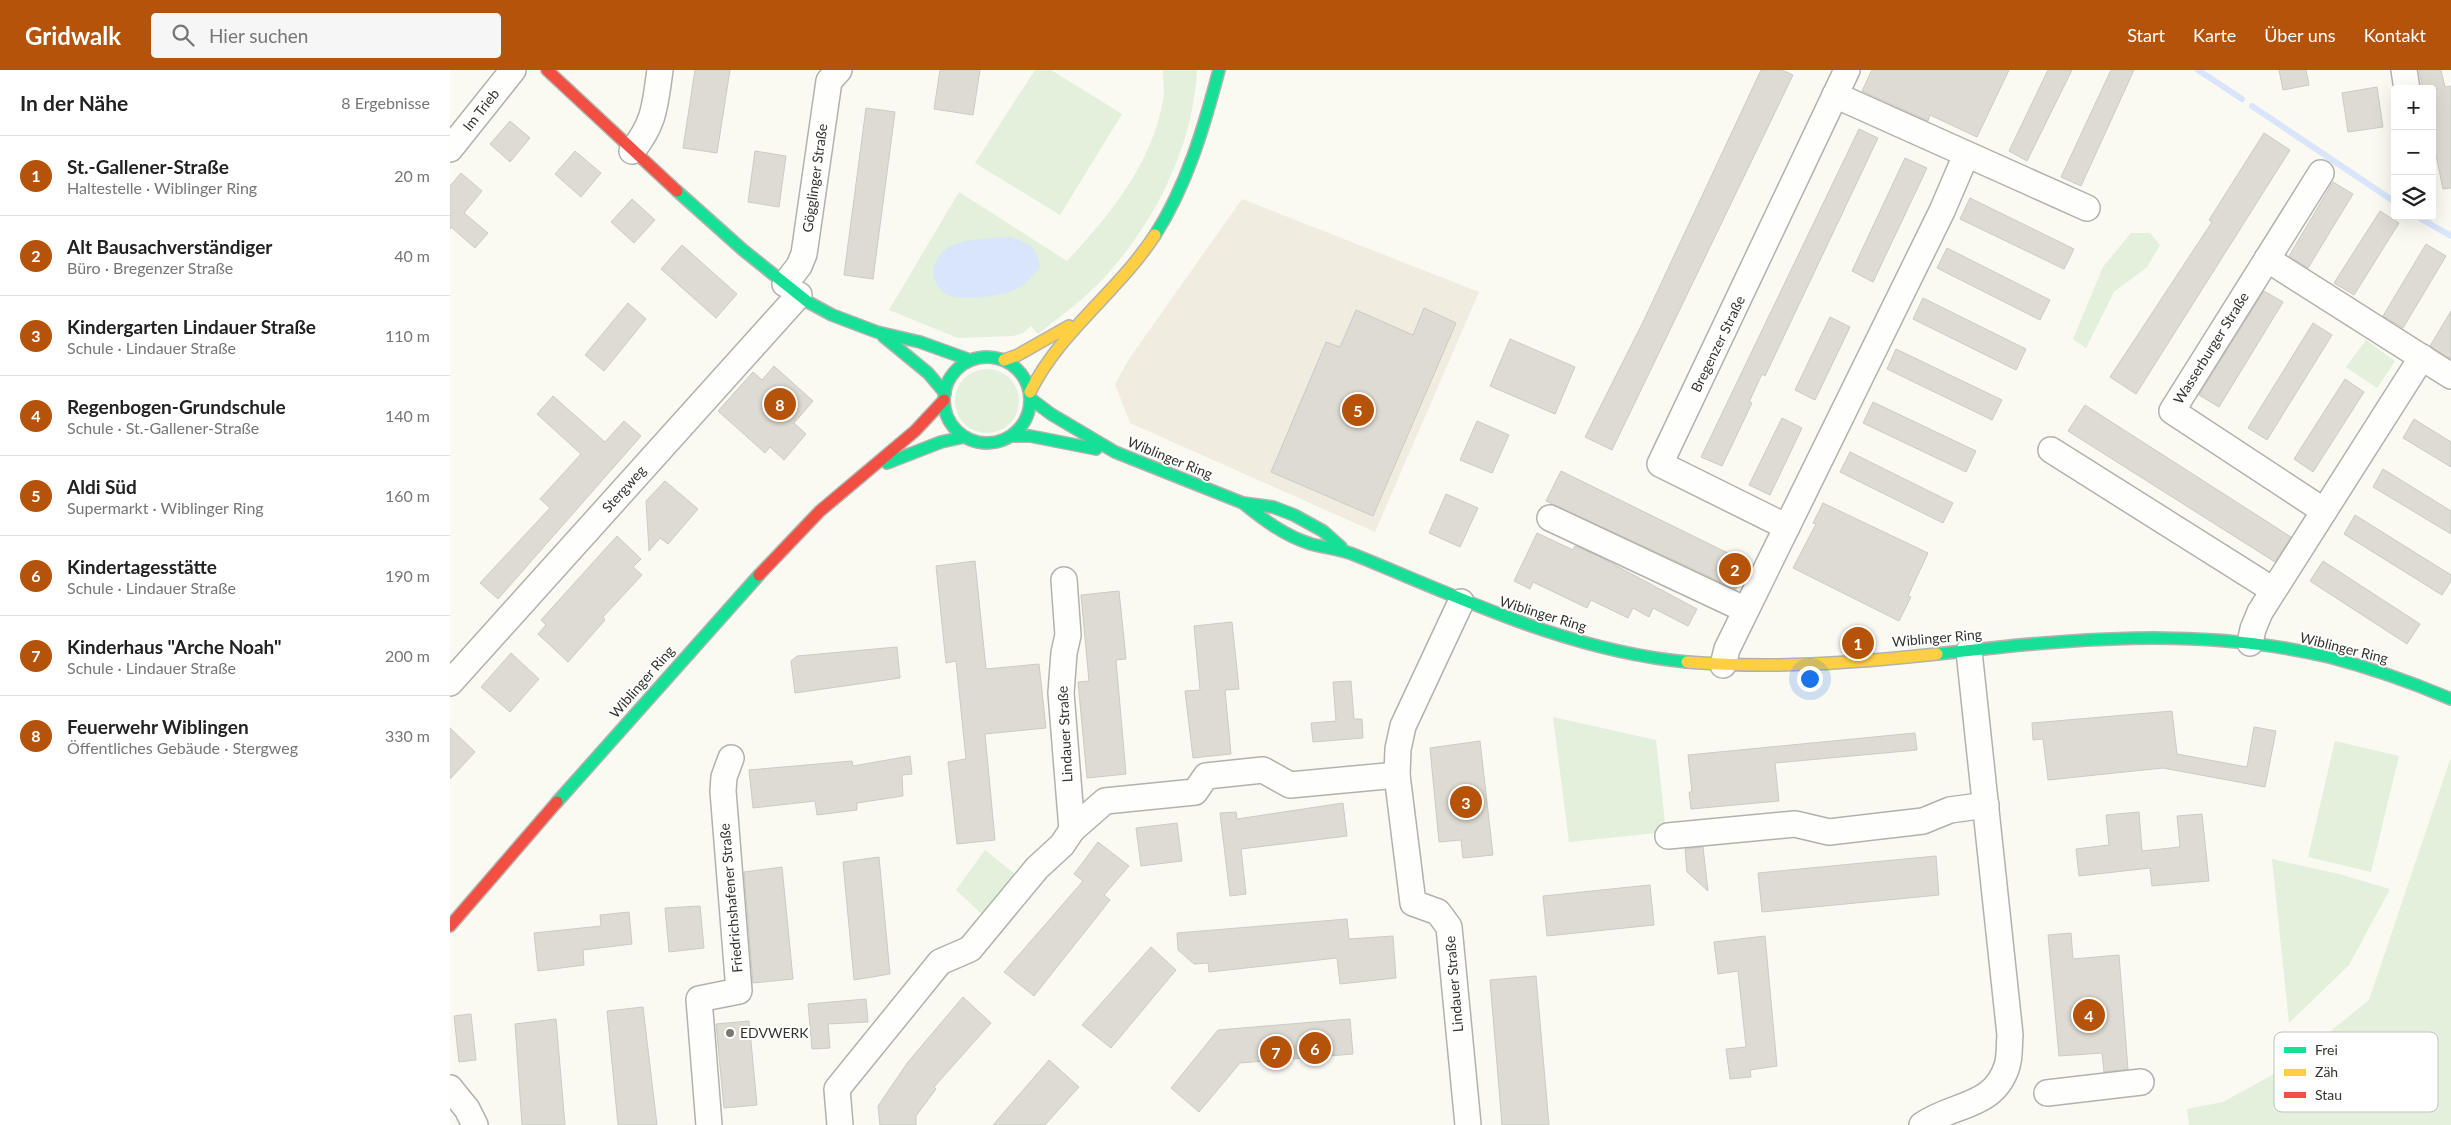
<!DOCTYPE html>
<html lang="de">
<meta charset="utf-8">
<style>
body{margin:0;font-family:Lato,sans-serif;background:#f6f6f6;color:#222}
.controls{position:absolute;right:15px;top:15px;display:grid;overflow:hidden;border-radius:5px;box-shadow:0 5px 20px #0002}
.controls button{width:45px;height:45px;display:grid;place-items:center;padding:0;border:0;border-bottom:1px solid #e0e0e0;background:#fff;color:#222;font:25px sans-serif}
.you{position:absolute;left:1359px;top:608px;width:18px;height:18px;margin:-12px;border:4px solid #fff;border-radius:50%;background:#1a73e8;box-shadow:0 0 0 8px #1a73e833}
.badge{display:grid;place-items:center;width:32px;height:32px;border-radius:50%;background:#b45309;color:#fff;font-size:16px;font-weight:700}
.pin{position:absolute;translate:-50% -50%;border:2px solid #fff;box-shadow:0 1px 5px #0006}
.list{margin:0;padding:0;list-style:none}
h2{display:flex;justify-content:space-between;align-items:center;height:65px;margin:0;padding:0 20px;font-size:21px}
h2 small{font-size:16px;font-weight:400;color:#767676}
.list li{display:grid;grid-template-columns:32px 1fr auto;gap:15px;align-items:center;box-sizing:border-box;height:80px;padding:0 20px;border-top:1px solid #e0e0e0}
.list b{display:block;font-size:19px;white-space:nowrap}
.list p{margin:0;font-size:16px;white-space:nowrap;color:#767676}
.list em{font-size:16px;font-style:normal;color:#767676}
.icon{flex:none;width:28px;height:28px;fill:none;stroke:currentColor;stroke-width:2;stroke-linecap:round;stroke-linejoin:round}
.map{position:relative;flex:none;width:2001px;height:1055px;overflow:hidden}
header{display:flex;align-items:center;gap:30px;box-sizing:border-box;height:70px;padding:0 25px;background:#b45309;color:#fff}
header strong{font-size:24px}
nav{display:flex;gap:28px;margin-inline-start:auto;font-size:18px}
.search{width:350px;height:45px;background:#f6f6f6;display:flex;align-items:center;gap:12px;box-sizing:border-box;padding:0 18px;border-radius:5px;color:#767676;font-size:19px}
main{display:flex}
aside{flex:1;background:#fff}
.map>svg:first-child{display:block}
</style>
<header>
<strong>Gridwalk</strong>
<div class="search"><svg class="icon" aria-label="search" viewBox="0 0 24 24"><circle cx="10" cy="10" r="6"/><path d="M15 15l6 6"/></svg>Hier suchen</div>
<nav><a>Start</a><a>Karte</a><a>Über uns</a><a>Kontakt</a></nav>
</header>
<main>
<aside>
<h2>In der Nähe<small>8 Ergebnisse</small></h2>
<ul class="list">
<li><span class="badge">1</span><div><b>St.-Gallener-Straße</b><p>Haltestelle · Wiblinger Ring</p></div><em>20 m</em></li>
<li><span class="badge">2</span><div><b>Alt Bausachverständiger</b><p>Büro · Bregenzer Straße</p></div><em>40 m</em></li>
<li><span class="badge">3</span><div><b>Kindergarten Lindauer Straße</b><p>Schule · Lindauer Straße</p></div><em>110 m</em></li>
<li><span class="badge">4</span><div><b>Regenbogen-Grundschule</b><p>Schule · St.-Gallener-Straße</p></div><em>140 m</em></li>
<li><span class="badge">5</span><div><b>Aldi Süd</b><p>Supermarkt · Wiblinger Ring</p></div><em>160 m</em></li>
<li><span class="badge">6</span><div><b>Kindertagesstätte</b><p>Schule · Lindauer Straße</p></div><em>190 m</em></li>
<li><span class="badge">7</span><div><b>Kinderhaus &quot;Arche Noah&quot;</b><p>Schule · Lindauer Straße</p></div><em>200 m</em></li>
<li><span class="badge">8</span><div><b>Feuerwehr Wiblingen</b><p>Öffentliches Gebäude · Stergweg</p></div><em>330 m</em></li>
</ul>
</aside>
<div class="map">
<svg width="2001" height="1055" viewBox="0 0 2001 1055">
<rect width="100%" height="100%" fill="#faf9f2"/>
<path fill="#f0ede0" d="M792,129L1029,222L925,462L680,353L665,314L679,289Z"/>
<g fill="#e2f0dc">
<path d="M585,0H601L672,44L610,145L525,93Z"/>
<path d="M713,0H747C743,79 702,159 647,215C629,233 608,248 588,264L581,256L573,263L563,266L508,268L439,240L509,122L617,191C660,145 701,95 713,31C715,21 713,10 713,0Z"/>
<path d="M1681,163H1700L1710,175L1697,197L1664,222L1636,278L1623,269L1653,197Z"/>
<path d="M1916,270L1945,291L1927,318L1896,297Z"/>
<circle cx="537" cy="331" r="32"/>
<path d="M1103,647L1206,670L1216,762L1119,772Z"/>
<path d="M1885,671L1949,686L1921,802L1858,787Z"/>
<path d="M2001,687V1055H1739L1737,1039L1773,1032L1835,998L1919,930Z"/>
<path d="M535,780L570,808L536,848L506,820Z"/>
<path d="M1822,789L1889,804L1940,819L1899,895L1839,953Z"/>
</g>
<path fill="#d8e5fb" d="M560,167C579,173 587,176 590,197C583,206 575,215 565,220C551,226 509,232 496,224C477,211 481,188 499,177C512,169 544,168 560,167Z"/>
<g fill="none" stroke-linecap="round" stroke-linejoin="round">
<g stroke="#d8e5fb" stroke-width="6">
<path d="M1748,0L1792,29"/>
<path d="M1802,36L1945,132"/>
<path d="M1966,146L2001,166"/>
</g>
</g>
<g fill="#dedcd2" stroke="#cbcac5">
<path d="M245,0H280L267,83L233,78Z"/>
<path d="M490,0H530L523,45L484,39Z"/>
<path d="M1311,0H1332L1343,5L1162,380L1135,367L1193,252Z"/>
<path d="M1422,0H1559L1527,67L1480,45L1478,51L1412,21Z"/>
<path d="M1598,0H1622L1577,91L1559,81Z"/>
<path d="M1661,0H1684L1631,116L1611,107Z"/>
<path d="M1829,0H1856L1859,15L1833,20Z"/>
<path d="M1969,0H1991L1995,17L2001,16V118L1993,119L1982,66V20L1988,19H1973Z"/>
<path d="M1927,17L1933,57L1898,62L1892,23Z"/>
<path d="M416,38L445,42L423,209L394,205Z"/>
<path d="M60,51L80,68L60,92L40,74Z"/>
<path d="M1409,59L1428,68L1315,306L1312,304L1299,332L1302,333L1272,396L1251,387Z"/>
<path d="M1814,63L1840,80L1686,324L1660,307L1762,152L1759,150Z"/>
<path d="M125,81L151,103L131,127L105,104Z"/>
<path d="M305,81L336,86L329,137L298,132Z"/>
<path d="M1455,88L1477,98L1423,212L1402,201Z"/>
<path d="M11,103L32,121L14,143L38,163L25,178L1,157L0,159V116Z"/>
<path d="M1883,112L1903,124L1858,198L1839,186Z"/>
<path d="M1520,128L1624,179L1614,199L1510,149Z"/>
<path d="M182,129L205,150L184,173L161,152Z"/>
<path d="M1930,141L1949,153L1904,225L1884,213Z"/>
<path d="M1976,174L1996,186L1953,258L1933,246Z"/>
<path d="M232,175L287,224L266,248L211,199Z"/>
<path d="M1497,178L1600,230L1590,250L1487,198Z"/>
<path d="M1814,221L1833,232L1769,337L1749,325Z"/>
<path d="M1473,228L1576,279L1566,300L1463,249Z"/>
<path d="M178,233L196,249L154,301L135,285Z"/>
<path d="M974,238L1006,253L923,446L821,402L876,272L890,277L906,240L963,265Z"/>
<path d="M2001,241V289L1980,276Z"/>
<path d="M1380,247L1400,257L1365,330L1345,320Z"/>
<path d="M1863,253L1882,265L1817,370L1798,358Z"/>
<path d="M1060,269L1125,297L1105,344L1040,316Z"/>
<path d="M1446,279L1552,330L1542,350L1437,299Z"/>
<path d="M324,296L363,331L344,353L356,364L334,390L320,377L315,383L268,341L303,302L312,310Z"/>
<path d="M1895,309L1914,322L1863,402L1844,389Z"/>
<path d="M103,326L155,372L174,351L191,366L48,529L30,513L100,438L90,429L131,384L87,344Z"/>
<path d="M1423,332L1526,381L1516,402L1413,353Z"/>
<path d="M1635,335L1841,467L1825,492L1618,361Z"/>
<path d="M1332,348L1352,358L1320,425L1299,415Z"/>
<path d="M1964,349L2001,372V397L1953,368Z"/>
<path d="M1027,351L1059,365L1042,403L1010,390Z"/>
<path d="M1400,382L1503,433L1493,453L1390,402Z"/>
<path d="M1933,399L2001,441V464L1923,417Z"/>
<path d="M1111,401L1298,493L1286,519L1096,431Z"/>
<path d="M215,411L248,439L218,474L210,468L199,481L196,431Z"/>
<path d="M996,424L1028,438L1010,477L979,463Z"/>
<path d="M1373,433L1478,483L1458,526L1461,527L1449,551L1343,498L1366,454L1363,453Z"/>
<path d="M1905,445L2001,505V511L1992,525L1894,464Z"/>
<path d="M1087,463L1123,480L1125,476L1148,486L1247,539L1238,556L1203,538L1199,547L1183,538L1178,548L1141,530L1137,538L1083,512L1080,519L1064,511Z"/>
<path d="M167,466L191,489L183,497L192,505L153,547L155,550L118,592L88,564L96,555L91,550Z"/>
<path d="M525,491L536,599L589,594L596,658L535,664L545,770L507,774L498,692L516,689L506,591L496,593L486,496Z"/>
<path d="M1873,491L1970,554L1957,574L1860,511Z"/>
<path d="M669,521L676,589L666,590L676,704L637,708L628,612L639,611L631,525Z"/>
<path d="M782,552L789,619L775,620L781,684L743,688L735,621L750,620L744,556Z"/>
<path d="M447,577L450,608L345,623L341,591L347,586Z"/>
<path d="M61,583L89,609L60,642L31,617Z"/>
<path d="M901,611L904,649H912L913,668L863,672L861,653L886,651L883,612Z"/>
<path d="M1722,641L1727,684L1797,697L1804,657L1826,661L1815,717L1713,698L1598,710L1593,669L1583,670L1582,653Z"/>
<path d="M0,658L25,682L0,709Z"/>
<path d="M1465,663L1467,680L1325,693L1329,731L1241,739L1239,722H1242L1238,685Z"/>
<path d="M1030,671L1043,785L1013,788L1011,770L989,772L980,678Z"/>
<path d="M460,686L462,704L452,705L453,726L407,733V740L367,745L365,731L303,738L299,700L402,691L403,696Z"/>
<path d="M893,733L897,766L791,779L796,824L780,826L770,743L786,742L787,749Z"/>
<path d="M1689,742L1692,781L1730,777L1727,746L1752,744L1759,811L1702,816L1700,798L1629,806L1626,779L1659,775L1656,745Z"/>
<path d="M727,753L732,791L691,796L686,758Z"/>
<path d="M648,772L679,796L654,825L660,830L584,926L554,902L633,811L624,804Z"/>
<path d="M1253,777L1258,821L1237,802L1235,779Z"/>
<path d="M1486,786L1489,825L1312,842L1308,803Z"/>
<path d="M429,787L440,904L404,910L393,792Z"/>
<path d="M332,797L343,909L303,913L294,802Z"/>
<path d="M1200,815L1204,855L1097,866L1093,826Z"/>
<path d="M250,836L254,878L219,882L215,838Z"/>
<path d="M179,842L182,874L133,880L134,895L88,901L84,863L151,856L150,845Z"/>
<path d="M897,849L899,869L943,866L946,908L890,914L887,888L759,902L758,893L744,894L728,880L727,863Z"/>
<path d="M1621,863L1623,889L1669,885L1678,999L1654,1002L1652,983L1609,986L1598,865Z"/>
<path d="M1315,866L1327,996L1300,1000L1301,1007L1280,1009L1276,979L1296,977L1288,901L1268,904L1264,872Z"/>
<path d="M701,877L726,900L661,978L632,955Z"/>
<path d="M1086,906L1099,1055H1052L1040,910Z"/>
<path d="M513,927L541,953L484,1017L486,1019L466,1046V1055H430L428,1036L458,992Z"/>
<path d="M416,929L418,952L378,954L380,978L362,979L358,934Z"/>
<path d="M193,937L207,1055H168L157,941Z"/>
<path d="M21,944L26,990L9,992L4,946Z"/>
<path d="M106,949L115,1055H72L65,954Z"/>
<path d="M900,949L903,984L790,993L749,1042L721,1018L768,960Z"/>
<path d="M299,951L307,1035L274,1038L266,954Z"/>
<path d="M599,990L629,1017L595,1055H543Z"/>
</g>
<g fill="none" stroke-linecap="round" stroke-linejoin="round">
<g stroke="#b2b2ac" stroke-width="28">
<g id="street">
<path d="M1954,0L1957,19"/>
<path d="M1385,25L1637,138"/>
<path d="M0,79L63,0"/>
<path d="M182,81C205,53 205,35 210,0"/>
<path d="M1871,103L1722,341L1874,441"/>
<path d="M1817,189L2001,306"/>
<path d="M335,214L349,196L354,184L379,11L389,0"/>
<path d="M1601,380L1823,520"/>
<path d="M1100,448L1296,540"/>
<path d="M1337,457L1210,394L1397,0"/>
<path d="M614,510L618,565L614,583L611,623L622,760"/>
<path d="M1011,532L953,656L948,679L947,705L963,833L988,842L999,857L1018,1055"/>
<path d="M1800,573L1803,559L1810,542L1972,287"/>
<path d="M1273,595L1277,579L1492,141L1516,85"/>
<path d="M0,613L349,225"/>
<path d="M1218,766L1345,754L1379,762L1473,751L1500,740L1536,735"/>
<path d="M0,1018L17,1039L25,1055"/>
<path d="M1597,1023L1691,1012"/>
<path d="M259,1055L249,929L289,921L273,721L274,707L281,688"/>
<path d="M390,1055L387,1019L490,892L520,879L587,798L612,775L622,760L655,731L745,722L756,706L813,700L840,715L947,705"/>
<path d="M1472,1055C1504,1033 1544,1038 1557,996C1560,987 1559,975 1560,965L1519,581"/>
</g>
</g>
<g stroke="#b2b2ac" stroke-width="14">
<g id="fast">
<path d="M227,121L293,180L358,232L382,245L427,262L470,272L520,290"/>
<path d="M705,165C737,115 754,57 769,0"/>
<path d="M433,266L478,303L495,323"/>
<circle cx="537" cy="330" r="43"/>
<path d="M581,329L601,344L665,382L793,433L823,437L844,445L873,461L891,477"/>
<path d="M563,366H580L646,379"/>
<path d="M437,393L491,372L514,367"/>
<path d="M793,433C814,450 835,466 861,474C876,478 891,479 905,485C1013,529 1119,581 1237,592"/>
<path d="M1487,584C1618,569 1750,556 1879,587C1921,598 1961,612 2001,629"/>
<path d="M107,732L309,505"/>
</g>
</g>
<g stroke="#b2b2ac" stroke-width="14">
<g id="slow">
<path d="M554,290L568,285L619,256"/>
<path d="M580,322C610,261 668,222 705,165"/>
<path d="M1237,592C1321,599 1404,593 1487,584"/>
</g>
</g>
<g stroke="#b2b2ac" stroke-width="14">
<g id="jam">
<path d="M97,0L227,121"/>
<path d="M309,505L370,441L465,361L494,330"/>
<path d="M0,856L107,732"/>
</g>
</g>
<use href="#street" stroke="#fefefd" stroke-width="25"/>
<use href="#fast" stroke="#16e098" stroke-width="11"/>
<use href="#slow" stroke="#ffcf43" stroke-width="11"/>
<use href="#jam" stroke="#f24e42" stroke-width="11"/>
</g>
<circle fill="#797873" stroke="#fff" stroke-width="2" cx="280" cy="963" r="5"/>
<g text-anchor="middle" stroke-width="4" stroke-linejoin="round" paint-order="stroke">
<g font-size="14" fill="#34332e" stroke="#fff">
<text transform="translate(31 40) rotate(-52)" y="5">Im Trieb</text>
<text transform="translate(365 108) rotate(-82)" y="5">Gögglinger Straße</text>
<text transform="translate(1268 274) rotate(-64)" y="5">Bregenzer Straße</text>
<text transform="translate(1761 278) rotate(-58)" y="5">Wasserburger Straße</text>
<text transform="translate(720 388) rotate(22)" y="5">Wiblinger Ring</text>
<text transform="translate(174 419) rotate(-48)" y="5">Stergweg</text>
<text transform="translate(1093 544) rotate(17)" y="5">Wiblinger Ring</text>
<text transform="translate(1487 568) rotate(-5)" y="5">Wiblinger Ring</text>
<text transform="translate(1894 578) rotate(14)" y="5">Wiblinger Ring</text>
<text transform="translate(192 612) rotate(-49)" y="5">Wiblinger Ring</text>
<text transform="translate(615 664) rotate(-93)" y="5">Lindauer Straße</text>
<text transform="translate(281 828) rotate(-95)" y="5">Friedrichshafener Straße</text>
<text transform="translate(1004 914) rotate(-95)" y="5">Lindauer Straße</text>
</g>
<g font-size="14" fill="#34332e" stroke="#fff" text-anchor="start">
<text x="290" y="968">EDVWERK</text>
</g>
</g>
<rect x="1824" y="962" width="164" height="80" rx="8" fill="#fff" stroke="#c2c2c0" stroke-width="1"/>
<rect x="1834" y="977" width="22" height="6" fill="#16e098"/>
<rect x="1834" y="999" width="22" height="7" fill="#ffcf43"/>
<rect x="1834" y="1022" width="22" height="6" fill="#f24e42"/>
<g font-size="14" fill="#34332e">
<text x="1865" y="985">Frei</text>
<text x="1865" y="1007">Zäh</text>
<text x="1865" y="1030">Stau</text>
</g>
</svg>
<div class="controls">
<button>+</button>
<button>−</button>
<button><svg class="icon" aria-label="layers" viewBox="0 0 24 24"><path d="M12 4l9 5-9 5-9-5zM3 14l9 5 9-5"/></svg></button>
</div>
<div class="you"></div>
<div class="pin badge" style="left:1408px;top:573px">1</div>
<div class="pin badge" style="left:1285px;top:499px">2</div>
<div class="pin badge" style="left:1016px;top:732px">3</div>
<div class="pin badge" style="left:1639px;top:945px">4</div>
<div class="pin badge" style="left:908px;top:340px">5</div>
<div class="pin badge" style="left:865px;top:978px">6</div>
<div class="pin badge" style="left:826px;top:982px">7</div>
<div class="pin badge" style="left:330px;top:334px">8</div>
</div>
</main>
